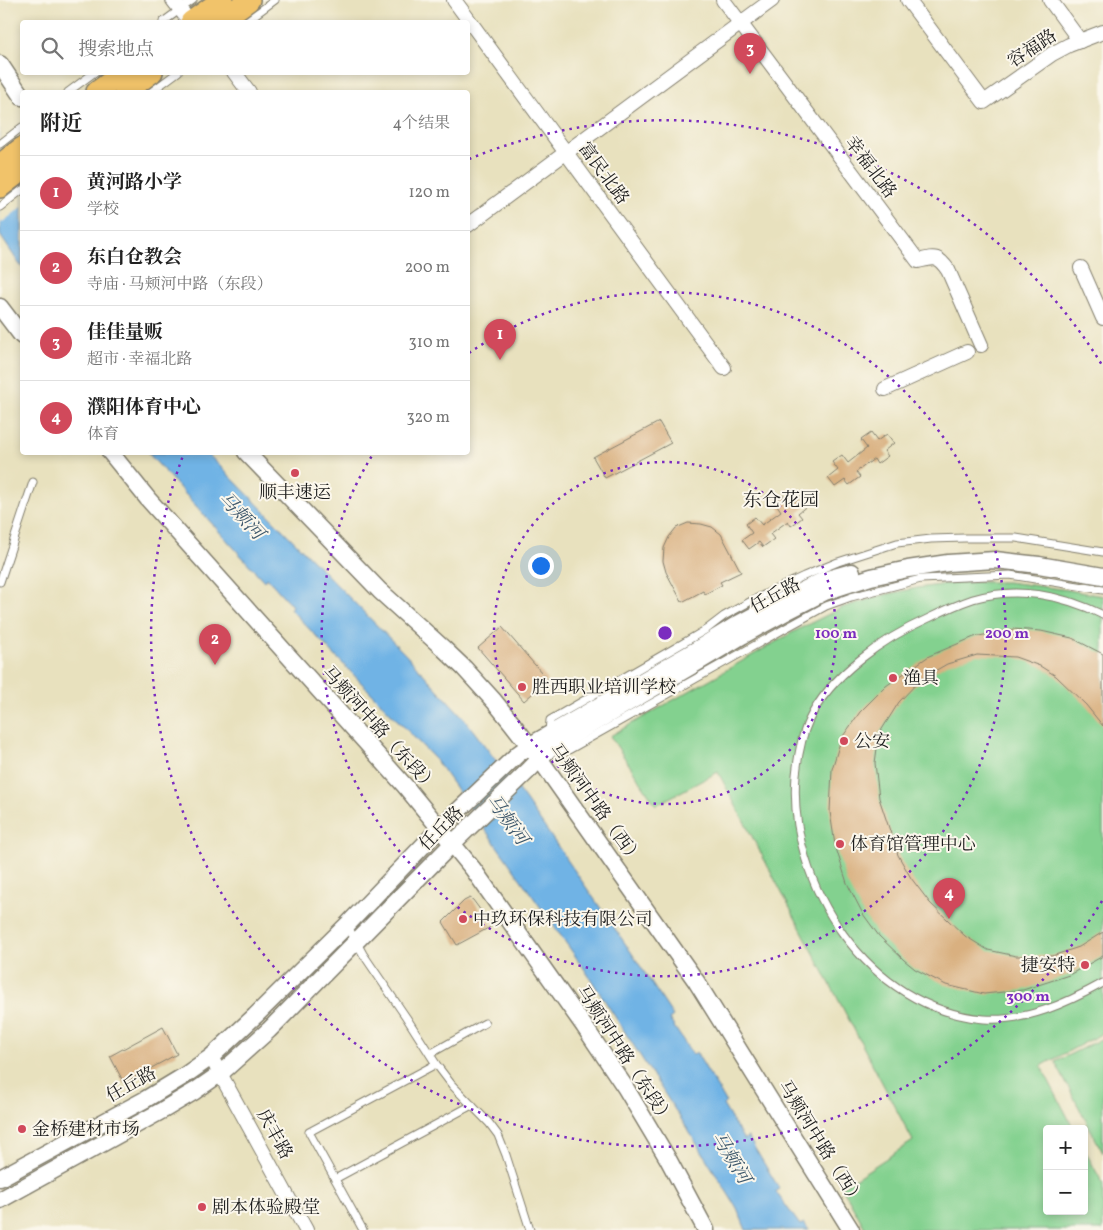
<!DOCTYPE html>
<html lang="zh">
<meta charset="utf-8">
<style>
body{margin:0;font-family:Vollkorn,"Noto Serif SC",serif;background:#f6f6f6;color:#222}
.controls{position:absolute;right:15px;bottom:15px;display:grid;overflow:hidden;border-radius:5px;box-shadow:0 2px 8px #0003}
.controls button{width:45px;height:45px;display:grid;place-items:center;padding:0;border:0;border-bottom:1px solid #e0e0e0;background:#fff;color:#222;font:25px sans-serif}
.you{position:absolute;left:540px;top:565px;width:18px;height:18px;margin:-12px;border:4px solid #fff;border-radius:50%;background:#1a73e8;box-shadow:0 0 0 8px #1a73e833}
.badge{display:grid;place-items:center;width:32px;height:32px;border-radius:50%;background:#d1495b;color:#fff;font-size:16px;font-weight:700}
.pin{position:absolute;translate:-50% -41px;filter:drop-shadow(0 1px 2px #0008)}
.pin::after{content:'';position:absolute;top:26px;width:18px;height:15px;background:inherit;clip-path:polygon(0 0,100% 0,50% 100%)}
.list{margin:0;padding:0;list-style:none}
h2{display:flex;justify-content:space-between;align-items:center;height:65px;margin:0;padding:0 20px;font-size:21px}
h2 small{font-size:16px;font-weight:400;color:#767676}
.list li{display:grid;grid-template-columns:32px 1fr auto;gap:15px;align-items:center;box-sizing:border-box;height:75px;padding:0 20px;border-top:1px solid #e0e0e0}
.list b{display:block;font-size:19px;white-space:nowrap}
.list p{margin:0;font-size:16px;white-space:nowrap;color:#767676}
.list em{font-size:16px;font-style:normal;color:#767676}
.icon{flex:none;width:28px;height:28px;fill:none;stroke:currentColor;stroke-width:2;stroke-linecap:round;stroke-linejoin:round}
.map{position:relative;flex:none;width:1103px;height:1230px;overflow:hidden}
.search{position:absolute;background:#fff;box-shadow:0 2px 8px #0003;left:20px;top:20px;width:450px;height:55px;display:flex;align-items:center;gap:12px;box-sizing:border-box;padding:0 18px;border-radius:5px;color:#767676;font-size:19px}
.panel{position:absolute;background:#fff;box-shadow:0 2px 8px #0003;left:20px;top:90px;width:450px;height:365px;border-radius:5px}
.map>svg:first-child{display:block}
</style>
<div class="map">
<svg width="1103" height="1230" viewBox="0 0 1103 1230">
<rect width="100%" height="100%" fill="#fbf7ec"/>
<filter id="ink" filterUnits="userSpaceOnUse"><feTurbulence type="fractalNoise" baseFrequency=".02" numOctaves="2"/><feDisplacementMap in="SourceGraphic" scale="10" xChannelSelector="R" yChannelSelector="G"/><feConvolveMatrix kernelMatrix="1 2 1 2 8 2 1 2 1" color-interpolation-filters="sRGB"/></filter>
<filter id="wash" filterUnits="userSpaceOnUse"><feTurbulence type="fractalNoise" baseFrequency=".0096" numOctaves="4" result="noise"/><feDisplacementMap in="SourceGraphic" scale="20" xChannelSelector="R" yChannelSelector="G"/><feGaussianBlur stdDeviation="1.12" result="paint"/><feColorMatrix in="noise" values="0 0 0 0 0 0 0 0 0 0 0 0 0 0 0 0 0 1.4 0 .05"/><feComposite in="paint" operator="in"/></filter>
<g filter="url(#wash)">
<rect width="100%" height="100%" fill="#e8e1be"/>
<g fill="#83d18f" stroke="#507656">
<path d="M963,582H1008L1068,590L1103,596V1033L1041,1066L1074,1129H1047V1211H1084V1149L1103,1184V1230H866L842,1187L913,1141L718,772L656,805L610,736L795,631L841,608L879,596L917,588Z"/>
<path d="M1103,1038V1153L1055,1062Z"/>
</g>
<g fill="#70b3e5" stroke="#466880">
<path d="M0,129L22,159V268L0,235Z"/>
<path d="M148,453H207L405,654L463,717L525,799L631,952L673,1016L669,1019L693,1055L696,1052L726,1102L723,1105L744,1140L748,1137L779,1188L776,1192L800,1225L804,1223L809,1230H746L737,1208L690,1133L583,967L435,759L290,609L292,606L267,578L264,581Z"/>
</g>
<path fill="#e8e1be" d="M2,128L22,155V207L0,224V130Z"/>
<g id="blocks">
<g fill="#d9b080">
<path d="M659,422L671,443L605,478L593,457Z"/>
<path d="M871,433L877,441L887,434L894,443L884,451L888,456L877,464L874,459L856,472L860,477L849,485L845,480L835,487L828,478L838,470L832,462L842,455L848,463L867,448L861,440Z"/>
<path d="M784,495L791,504L801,496L808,505L798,513L802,518L791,526L788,521L770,534L774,539L763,547L759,542L749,549L742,540L752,533L746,524L755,517L762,525L781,511L775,502Z"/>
<path d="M688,523L701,524L712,527L721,534L741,572L720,582L722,585L705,594L703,591L682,602L666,572L663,561L664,548L669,537L676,528Z"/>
<path d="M502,627L548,680L524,701L478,648Z"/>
<path d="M1014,629L1041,631L1072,638L1103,654V726L1086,705L1056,676L1040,666L1015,657L977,655L947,664L921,679L899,702L879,734L875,763L879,798L898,855L911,878L930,903L965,936L988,950L1016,956H1052L1079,947L1103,932V956L1069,975L1023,990L984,994L946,985L915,969L904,960L879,936L863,914L847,883L835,845L830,812L832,769L841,739L860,712L886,686L929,656L974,637Z"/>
<path d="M470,898L473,900L492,926L457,945L443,922L464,901Z"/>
<path d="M163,1027L177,1054L124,1083L110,1056Z"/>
</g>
</g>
</g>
<g filter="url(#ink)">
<use href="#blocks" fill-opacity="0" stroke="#827e6d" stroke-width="1"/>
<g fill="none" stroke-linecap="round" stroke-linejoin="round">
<g stroke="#827e6d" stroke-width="9">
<g id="service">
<path d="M163,22L193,0"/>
<path d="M245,22L275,0"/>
<path d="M68,92L95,72"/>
<path d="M151,92L178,72"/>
<path d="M0,144L22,127"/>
<path d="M0,207L22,190"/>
<path d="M0,582L33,482"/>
<path d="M1103,615C1063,595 1017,586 973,599C958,604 943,611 929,618C884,638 830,675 809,720C801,737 798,756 796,775C787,885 869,1009 984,1019C1026,1022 1067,1003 1103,983"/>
<path d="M549,733L550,720L680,645L707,629L724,616L755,599L804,576L838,562L897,543L931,539L965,538H1016L1103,552"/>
<path d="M554,750L565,752L784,629L826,606L851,597L921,579L1010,575L1103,590"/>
<path d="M347,925L363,954L406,1017L436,1064L452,1085L489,1123L498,1135L506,1155L530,1230"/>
<path d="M430,1054L485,1023"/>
<path d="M335,1179L472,1105"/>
<path d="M363,1230L309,1132L436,1064"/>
</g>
</g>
<g stroke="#827e6d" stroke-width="16">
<g id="minor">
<path d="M173,0L190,22"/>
<path d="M454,0L724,368"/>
<path d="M723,0L918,261C935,257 937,255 948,270L981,345"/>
<path d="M908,0L984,102L1052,54L1069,45L1103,32"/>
<path d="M1050,0L1080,41"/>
<path d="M234,72L249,92"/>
<path d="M468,225L772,0"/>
<path d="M1081,268L1103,318"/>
<path d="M885,389L967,352"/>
<path d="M211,1057L306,1230"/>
</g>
</g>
<g stroke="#827e6d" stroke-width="19">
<g id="tertiary">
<path d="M0,64L22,97"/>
<path d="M0,307L22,336"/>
<path d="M110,452L148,499L405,786L473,869L584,1026L625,1087L668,1159L706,1230"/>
<path d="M246,452L380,591L444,649L464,668L494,701L511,722L539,758L696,981L851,1230"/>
<path d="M0,1178L146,1099L184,1076L211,1057L255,1016L347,925L440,828L518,754L529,746L694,651L736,625L781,601L824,580L852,572"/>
<path d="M0,1200L163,1110L195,1091L221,1073L269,1030L453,843L530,769L549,749L700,661L742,636L786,612L825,592L871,577L908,569L948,563L995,560L1039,565L1103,576"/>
</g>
</g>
<g stroke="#827e6d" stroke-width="24">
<g id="primary">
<path d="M191,22L222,0"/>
<path d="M219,22L249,0"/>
<path d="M97,92L124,72"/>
<path d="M125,92L152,72"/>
<path d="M0,165L22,148"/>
<path d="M0,187L22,170"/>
</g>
</g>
<use href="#service" stroke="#fff" stroke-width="7"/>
<use href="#minor" stroke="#fff" stroke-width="14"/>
<use href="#tertiary" stroke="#fff" stroke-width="16"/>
<use href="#primary" stroke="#f1c36a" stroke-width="21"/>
</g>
</g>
<g fill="none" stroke="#7b2cbf" stroke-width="2.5" stroke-dasharray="2.5 5">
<circle cx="665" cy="633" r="171"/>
<path d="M469 353A342 342 0 1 1 373 454"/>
<path d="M1102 901A513 513 0 0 1 184 453M469 159A513 513 0 0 1 1102 365"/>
</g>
<g fill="#d1495b" stroke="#fbf7ec" stroke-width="2">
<circle cx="295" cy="473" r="5"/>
<circle cx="893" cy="678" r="5"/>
<circle cx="522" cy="687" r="5"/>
<circle cx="844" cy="741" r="5"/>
<circle cx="840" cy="844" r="5"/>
<circle cx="463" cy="919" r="5"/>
<circle cx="1085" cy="965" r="5"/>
<circle cx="22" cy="1129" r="5"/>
<circle cx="202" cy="1207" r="5"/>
</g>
<g text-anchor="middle" stroke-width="4" stroke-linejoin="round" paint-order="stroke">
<g font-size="18" fill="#1c1c1c" stroke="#fbf7ec">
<text transform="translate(1032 48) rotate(-33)" y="6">容福路</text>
<text transform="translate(871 167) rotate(53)" y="6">幸福北路</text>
<text transform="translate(604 173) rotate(54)" y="6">富民北路</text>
<text transform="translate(775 595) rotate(-28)" y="6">任丘路</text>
<text transform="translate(380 729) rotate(48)" y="6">马颊河中路（东段）</text>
<text transform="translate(596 804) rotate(54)" y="6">马颊河中路（西）</text>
<text transform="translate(441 828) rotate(-45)" y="6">任丘路</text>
<text transform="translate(625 1055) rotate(57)" y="6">马颊河中路（东段）</text>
<text transform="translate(131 1084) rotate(-29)" y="6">任丘路</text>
<text transform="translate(275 1134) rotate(61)" y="6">庆丰路</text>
<text transform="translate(821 1143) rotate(58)" y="6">马颊河中路（西）</text>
</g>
<g font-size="18" fill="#1c1c1c" stroke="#fbf7ec" text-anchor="start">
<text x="295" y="498" text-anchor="middle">顺丰速运</text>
<text x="903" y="684">渔具</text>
<text x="532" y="693">胜西职业培训学校</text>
<text x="854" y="747">公安</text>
<text x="850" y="850">体育馆管理中心</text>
<text x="473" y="925">中玖环保科技有限公司</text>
<text x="1075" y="971" text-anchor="end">捷安特</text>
<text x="32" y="1135">金桥建材市场</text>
<text x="212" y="1213">剧本体验殿堂</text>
</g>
<g font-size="19" fill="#1c1c1c" stroke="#fbf7ec">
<text x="781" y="506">东仓花园</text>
</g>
<g font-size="19" font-style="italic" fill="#3e586c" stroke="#fbf7ec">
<text transform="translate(242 515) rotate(47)" y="7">马颊河</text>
<text transform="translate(508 819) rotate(54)" y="7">马颊河</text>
<text transform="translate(732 1157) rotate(59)" y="7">马颊河</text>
</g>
</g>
<circle cx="665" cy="633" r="8" fill="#7b2cbf" stroke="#fbf7ec" stroke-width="2.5"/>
<g font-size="15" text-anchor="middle" font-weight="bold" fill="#7b2cbf" stroke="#fbf7ec" stroke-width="4" stroke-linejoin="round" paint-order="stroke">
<text x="836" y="638">100 m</text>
<text x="1007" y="638">200 m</text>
<text x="1028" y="1001">300 m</text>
</g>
</svg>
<div class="controls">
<button>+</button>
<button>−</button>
</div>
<div class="you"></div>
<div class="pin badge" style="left:500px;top:360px">1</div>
<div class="pin badge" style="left:215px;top:665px">2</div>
<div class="pin badge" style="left:750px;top:74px">3</div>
<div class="pin badge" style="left:949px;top:919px">4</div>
<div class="search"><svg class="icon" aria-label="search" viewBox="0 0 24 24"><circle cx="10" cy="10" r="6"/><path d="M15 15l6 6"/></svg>搜索地点</div>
<section class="panel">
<h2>附近<small>4个结果</small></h2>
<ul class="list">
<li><span class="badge">1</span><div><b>黄河路小学</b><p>学校</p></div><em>120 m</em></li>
<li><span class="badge">2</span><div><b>东白仓教会</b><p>寺庙 · 马颊河中路（东段）</p></div><em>200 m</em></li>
<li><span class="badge">3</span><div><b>佳佳量贩</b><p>超市 · 幸福北路</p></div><em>310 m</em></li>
<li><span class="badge">4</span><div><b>濮阳体育中心</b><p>体育</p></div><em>320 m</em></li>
</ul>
</section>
</div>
